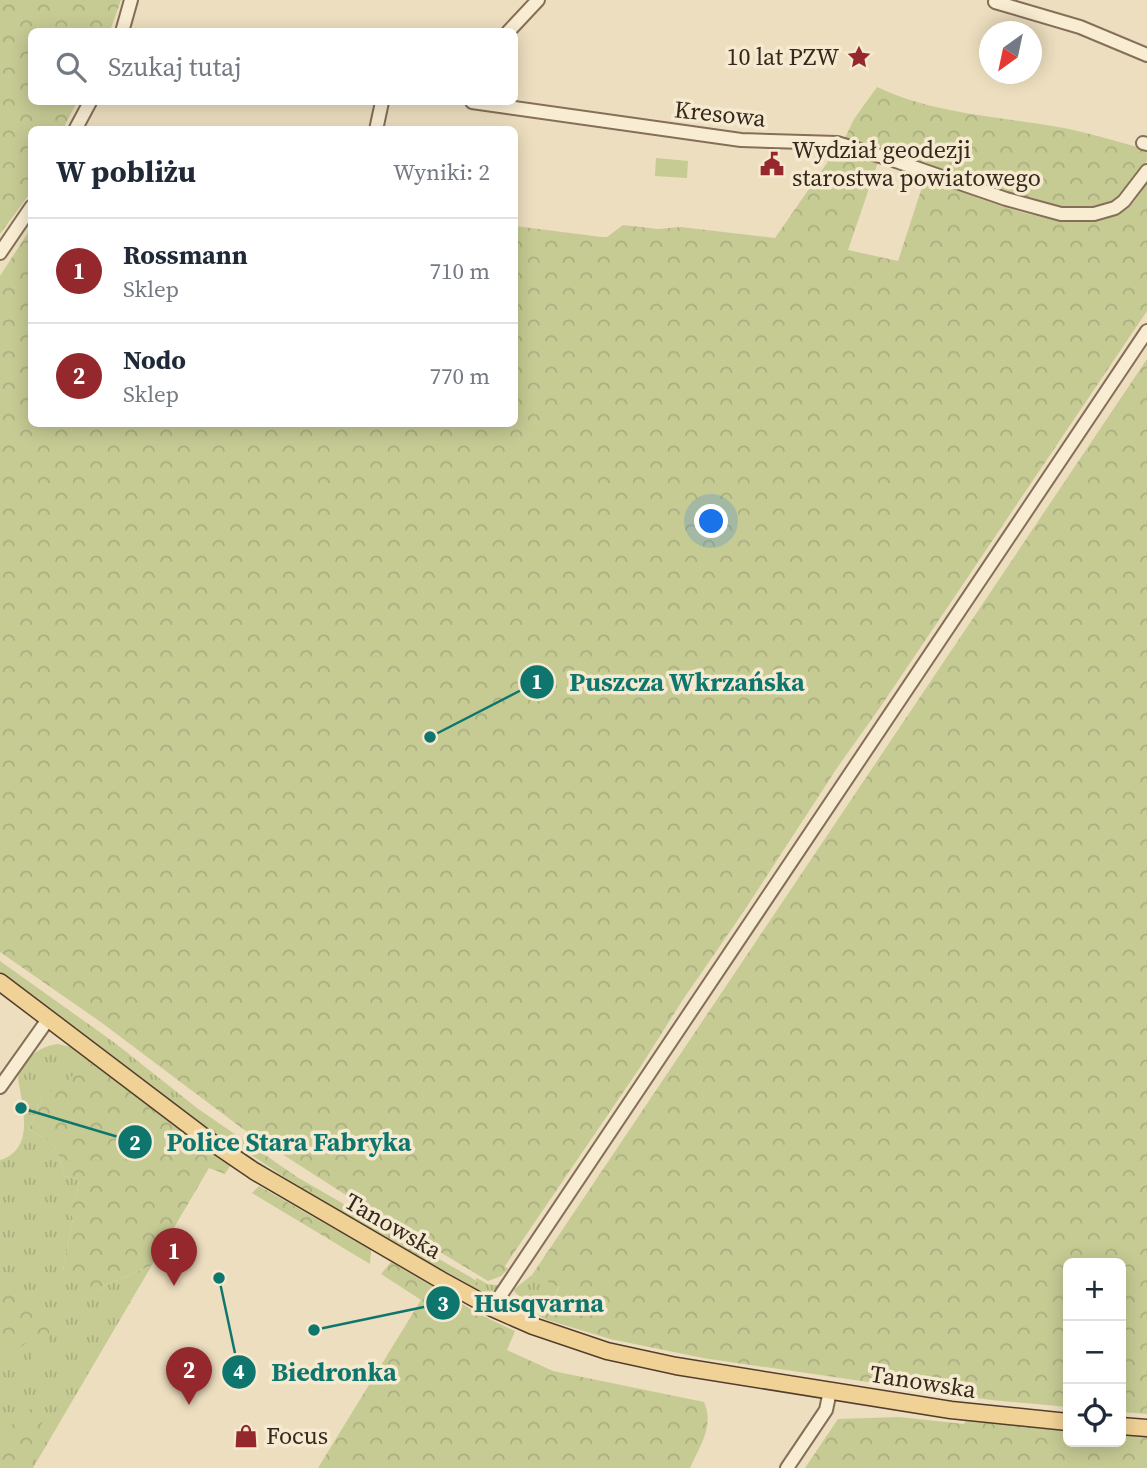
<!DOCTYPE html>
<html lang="pl">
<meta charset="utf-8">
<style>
body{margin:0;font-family:"Source Serif 4",serif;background:#f6f6f7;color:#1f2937}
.controls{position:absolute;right:21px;bottom:21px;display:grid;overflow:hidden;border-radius:10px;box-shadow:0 4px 18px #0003}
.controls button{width:63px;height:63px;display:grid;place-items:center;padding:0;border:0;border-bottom:2px solid #e0e1e3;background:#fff;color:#1f2937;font:35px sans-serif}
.compass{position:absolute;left:979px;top:21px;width:63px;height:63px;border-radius:50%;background:#fff;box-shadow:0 4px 18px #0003;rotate:213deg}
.you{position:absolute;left:712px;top:522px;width:24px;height:24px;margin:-18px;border:5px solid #fff;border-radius:50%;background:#1a73e8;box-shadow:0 0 0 10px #1a73e833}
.badge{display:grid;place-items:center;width:46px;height:46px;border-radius:50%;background:#94282c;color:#fff;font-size:23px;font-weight:700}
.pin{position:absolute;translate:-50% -58px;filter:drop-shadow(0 2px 4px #0008)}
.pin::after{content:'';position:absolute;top:37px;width:24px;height:21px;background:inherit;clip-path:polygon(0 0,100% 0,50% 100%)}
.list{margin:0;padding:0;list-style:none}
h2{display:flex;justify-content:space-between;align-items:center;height:91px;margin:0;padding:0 28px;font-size:30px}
h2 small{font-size:23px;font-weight:400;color:#747a83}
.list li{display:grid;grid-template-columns:46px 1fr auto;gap:21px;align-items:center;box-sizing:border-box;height:105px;padding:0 28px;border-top:2px solid #e0e1e3}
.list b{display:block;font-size:26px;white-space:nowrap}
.list p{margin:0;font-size:23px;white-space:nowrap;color:#747a83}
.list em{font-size:23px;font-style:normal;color:#747a83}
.icon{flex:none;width:38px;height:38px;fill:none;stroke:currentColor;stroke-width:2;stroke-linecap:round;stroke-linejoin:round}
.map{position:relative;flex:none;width:1147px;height:1468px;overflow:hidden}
.search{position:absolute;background:#fff;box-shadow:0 4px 18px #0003;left:28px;top:28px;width:490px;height:77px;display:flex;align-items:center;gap:18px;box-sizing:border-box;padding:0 24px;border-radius:10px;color:#747a83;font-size:26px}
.panel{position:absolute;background:#fff;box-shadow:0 4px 18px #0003;left:28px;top:126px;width:490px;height:301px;border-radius:10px}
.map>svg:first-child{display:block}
</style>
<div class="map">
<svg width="1147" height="1468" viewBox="0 0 1147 1468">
<defs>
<pattern id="grass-tufts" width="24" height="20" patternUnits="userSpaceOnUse" patternTransform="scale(1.75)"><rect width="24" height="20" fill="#c6cb94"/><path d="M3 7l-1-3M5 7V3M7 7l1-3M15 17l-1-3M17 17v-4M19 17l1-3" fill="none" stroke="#abae7f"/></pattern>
<pattern id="forest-crowns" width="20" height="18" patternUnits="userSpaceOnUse" patternTransform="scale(1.75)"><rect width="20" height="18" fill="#c6cb94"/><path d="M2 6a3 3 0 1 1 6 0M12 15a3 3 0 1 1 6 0" fill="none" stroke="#abae7f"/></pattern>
</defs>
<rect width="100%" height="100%" fill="#eddebf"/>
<g fill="url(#grass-tufts)">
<path d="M0,961L115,1043L197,1108H191L189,1111L254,1159L374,1233L458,1279L483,1287L475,1280L477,1278L487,1284L502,1286L496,1292L483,1296L261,1171L0,976Z"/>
<path d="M58,1044L71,1047L93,1063L72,1077L71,1084L42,1096L29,1130C57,1144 57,1146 64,1176L79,1180L77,1194L68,1209L73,1218L63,1270L95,1290L152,1265L33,1468H0V1160C36,1149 22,1106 18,1078C23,1059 39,1046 58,1044Z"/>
<path d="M532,1275L559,1286L544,1319L535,1313L513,1290Z"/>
</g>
<g fill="url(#forest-crowns)">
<path d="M0,0H121L110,31L32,32V102H77L63,129L32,130L31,192L0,234Z"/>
<path d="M877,87C936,115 1001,116 1064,128C1092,134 1120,142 1147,150V161L1117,199L1106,206L1080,210L1042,206L892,153L844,140L854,119Z"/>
<path d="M836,150L878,162L848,250L898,261L925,178C977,196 1075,244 1127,208C1135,203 1141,191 1147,183V311L881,706L837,768L744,911L682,1001L641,1066L505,1266L508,1269L501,1276L488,1281L349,1197L243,1129L102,1023L0,952V276L31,228L32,424H514L515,226L602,237H607L623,225L658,229L681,227L775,238Z"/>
<path d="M1147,359V1414L1121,1412V1263H1068V1407L991,1400L703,1358L610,1339L544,1319L559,1287L532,1275Z"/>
<path d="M93,1063L232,1163L225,1174L209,1168L152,1265L95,1290L77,1284L63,1270L73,1218L67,1209L77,1194L79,1180L64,1176C57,1146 57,1144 29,1130L42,1096V1087L52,1091L71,1084V1077Z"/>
<path d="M191,1108H197L297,1177L472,1278L485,1288L458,1279L305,1191L199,1120L189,1111Z"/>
<path d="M259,1186L371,1250L370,1264L252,1193Z"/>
<path d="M391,1262L481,1315L515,1331L507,1350L553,1371L704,1402C715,1426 699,1447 690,1468H318L421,1300L381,1274Z"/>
<path d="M0,1279L23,1306L42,1310C52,1335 53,1340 37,1363L30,1361L36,1346L31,1340L0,1361Z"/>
<path d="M29,1409L41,1411L43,1416L38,1451L29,1468H0V1430L6,1433L19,1416Z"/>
<path d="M899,1417L964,1424L966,1419L1068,1428V1442H1121V1432L1147,1434V1468H805L838,1419Z"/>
</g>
<path fill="#c6cb94" d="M656,158L688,161L687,178L655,176Z"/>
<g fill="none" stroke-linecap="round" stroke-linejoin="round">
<g stroke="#856f58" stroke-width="16">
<g id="minor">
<path d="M995,2L1080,27L1147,55"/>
<path d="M122,32L131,0"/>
<path d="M508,32L538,0"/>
<path d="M472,102L741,140L837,143L890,159L1006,199L1061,214H1094L1115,208L1124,201L1147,171"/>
<path d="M75,130L90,102"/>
<path d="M376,130L382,102"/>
<path d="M1143,143L1147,144"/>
<path d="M0,253L32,206"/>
<path d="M0,1087L49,1018"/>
<path d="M492,1308L1147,331"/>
<path d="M787,1468L826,1410L830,1391"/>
</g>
</g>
<g stroke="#533d2c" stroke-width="19">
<g id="major">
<path d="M0,982L207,1139L254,1171L441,1280L492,1308L533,1326L607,1351L676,1366L951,1410L1068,1422"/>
<path d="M1121,1426L1147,1428"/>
</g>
</g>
<use href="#minor" stroke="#f8ecd2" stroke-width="12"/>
<use href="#major" stroke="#f1d296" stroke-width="16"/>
</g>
<defs>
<g id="sight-bare" transform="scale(1.89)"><path d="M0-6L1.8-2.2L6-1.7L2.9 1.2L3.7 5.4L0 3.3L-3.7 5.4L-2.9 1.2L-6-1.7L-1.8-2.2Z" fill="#94282c" stroke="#f5e9cf" stroke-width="2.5" paint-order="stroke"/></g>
<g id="civic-bare" transform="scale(1.89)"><path d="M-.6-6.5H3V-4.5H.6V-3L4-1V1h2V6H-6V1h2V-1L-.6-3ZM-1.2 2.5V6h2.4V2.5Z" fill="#94282c" stroke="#f5e9cf" stroke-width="2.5" paint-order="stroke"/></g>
<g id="shop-bare" transform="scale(1.89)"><path d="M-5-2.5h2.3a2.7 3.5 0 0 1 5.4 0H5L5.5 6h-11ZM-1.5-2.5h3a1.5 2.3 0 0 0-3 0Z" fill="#94282c" stroke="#f5e9cf" stroke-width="2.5" paint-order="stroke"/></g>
</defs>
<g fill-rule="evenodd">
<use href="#sight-bare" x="859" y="57"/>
<use href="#civic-bare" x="772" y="164"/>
<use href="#shop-bare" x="246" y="1436"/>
</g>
<g text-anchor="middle" stroke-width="7" stroke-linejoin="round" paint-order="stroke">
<g font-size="24" fill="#35281c" stroke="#f5e9cf" text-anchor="start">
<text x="839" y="65" text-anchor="end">10 lat PZW</text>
<text x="792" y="158">Wydział geodezji<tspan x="792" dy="28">starostwa powiatowego</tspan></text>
<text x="266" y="1444">Focus</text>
</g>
<g font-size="24" fill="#35281c" stroke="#f5e9cf">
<text transform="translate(720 114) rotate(6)" y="8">Kresowa</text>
<text transform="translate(393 1226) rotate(30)" y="8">Tanowska</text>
<text transform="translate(923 1382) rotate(9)" y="8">Tanowska</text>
</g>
</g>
<path fill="none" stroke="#0f766e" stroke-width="2.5" d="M430 737L537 682M21 1108L135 1142M314 1330L443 1303M219 1278L239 1372"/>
<g fill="#0f766e" stroke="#f5e9cf" stroke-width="2.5">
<circle cx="430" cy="737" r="7"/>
<circle cx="21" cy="1108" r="7"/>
<circle cx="314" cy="1330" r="7"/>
<circle cx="219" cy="1278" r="7"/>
<circle cx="537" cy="682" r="18"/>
<circle cx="135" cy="1142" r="18"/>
<circle cx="443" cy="1303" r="18"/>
<circle cx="239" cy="1372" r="18"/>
</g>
<g font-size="21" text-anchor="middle" font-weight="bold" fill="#fff">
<text x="537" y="689">1</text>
<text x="135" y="1150">2</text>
<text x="443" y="1311">3</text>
<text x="239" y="1379">4</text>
</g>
<g font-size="26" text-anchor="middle" font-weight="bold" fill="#0f766e" stroke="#f5e9cf" stroke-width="7" stroke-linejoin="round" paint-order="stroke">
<text x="687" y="691">Puszcza Wkrzańska</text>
<text x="289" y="1151">Police Stara Fabryka</text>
<text x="539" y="1312">Husqvarna</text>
<text x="334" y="1381">Biedronka</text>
</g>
</svg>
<div class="controls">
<button>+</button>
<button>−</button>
<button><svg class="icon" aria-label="locate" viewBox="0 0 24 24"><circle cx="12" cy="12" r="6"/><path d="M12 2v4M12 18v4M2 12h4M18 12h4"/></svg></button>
</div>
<svg class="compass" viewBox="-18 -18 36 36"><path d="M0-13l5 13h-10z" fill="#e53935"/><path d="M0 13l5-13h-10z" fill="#747a83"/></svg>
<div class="you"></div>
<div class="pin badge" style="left:174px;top:1286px">1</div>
<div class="pin badge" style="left:189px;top:1405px">2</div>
<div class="search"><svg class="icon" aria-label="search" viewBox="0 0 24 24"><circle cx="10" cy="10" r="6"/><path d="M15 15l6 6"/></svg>Szukaj tutaj</div>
<section class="panel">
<h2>W pobliżu<small>Wyniki: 2</small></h2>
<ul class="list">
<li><span class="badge">1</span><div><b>Rossmann</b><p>Sklep</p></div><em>710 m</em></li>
<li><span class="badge">2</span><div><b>Nodo</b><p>Sklep</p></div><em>770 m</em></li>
</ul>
</section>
</div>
